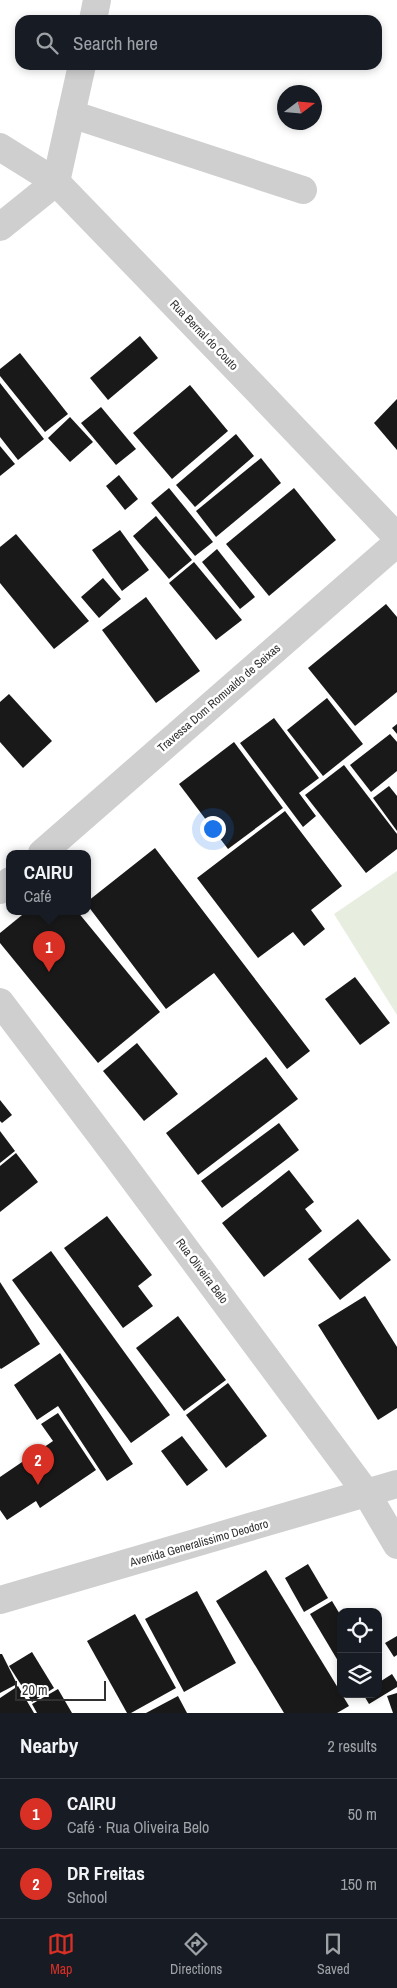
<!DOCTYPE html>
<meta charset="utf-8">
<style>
body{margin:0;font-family:"Archivo Narrow",sans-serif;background:#242831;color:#f1f3f6}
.controls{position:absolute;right:15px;bottom:15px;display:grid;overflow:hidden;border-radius:10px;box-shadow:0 2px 8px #0003}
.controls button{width:45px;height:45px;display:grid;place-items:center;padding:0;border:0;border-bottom:1px solid #363941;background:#171b24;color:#f1f3f6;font:25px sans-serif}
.compass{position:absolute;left:277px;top:85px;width:45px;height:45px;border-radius:50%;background:#171b24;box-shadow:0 2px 8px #0003;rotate:74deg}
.scale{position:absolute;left:15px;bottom:12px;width:91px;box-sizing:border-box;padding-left:5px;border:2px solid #323232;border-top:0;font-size:14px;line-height:18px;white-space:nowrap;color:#323232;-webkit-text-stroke:4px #fff;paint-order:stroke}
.you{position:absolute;left:212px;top:828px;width:18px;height:18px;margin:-12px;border:4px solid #fff;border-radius:50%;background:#1a73e8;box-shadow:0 0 0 8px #1a73e833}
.badge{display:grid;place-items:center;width:32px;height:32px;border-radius:50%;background:#d93025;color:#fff;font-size:16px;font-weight:700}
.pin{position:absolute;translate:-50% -41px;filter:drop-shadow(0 1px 2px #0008)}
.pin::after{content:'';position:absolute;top:26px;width:18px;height:15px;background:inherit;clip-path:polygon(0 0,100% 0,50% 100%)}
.popup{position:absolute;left:6px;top:850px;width:85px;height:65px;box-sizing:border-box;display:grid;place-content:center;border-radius:10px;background:#171b24;filter:drop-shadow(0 1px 4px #0005);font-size:16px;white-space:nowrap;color:#9ea1a6}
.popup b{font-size:19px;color:#f1f3f6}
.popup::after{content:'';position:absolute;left:50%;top:100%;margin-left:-10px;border:10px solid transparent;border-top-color:#171b24}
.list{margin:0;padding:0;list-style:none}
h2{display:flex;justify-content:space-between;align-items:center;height:65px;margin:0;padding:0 20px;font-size:21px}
h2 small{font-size:16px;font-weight:400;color:#9ea1a6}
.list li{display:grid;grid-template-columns:32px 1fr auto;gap:15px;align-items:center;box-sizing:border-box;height:70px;padding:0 20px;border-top:1px solid #363941}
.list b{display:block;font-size:19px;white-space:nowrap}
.list p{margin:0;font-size:16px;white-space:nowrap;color:#9ea1a6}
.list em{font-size:16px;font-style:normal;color:#9ea1a6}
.icon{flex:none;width:28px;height:28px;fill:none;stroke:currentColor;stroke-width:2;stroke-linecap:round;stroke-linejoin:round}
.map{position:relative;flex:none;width:397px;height:1713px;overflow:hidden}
.search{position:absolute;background:#171b24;box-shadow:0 2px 8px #0003;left:15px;right:15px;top:15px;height:55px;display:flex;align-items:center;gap:12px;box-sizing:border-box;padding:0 18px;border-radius:15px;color:#9ea1a6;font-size:19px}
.sheet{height:205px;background:#171b24}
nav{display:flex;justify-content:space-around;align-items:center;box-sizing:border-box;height:70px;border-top:1px solid #363941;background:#171b24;font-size:14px;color:#9ea1a6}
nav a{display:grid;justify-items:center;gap:2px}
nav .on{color:#d93025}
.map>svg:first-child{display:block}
</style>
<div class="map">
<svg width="397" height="1713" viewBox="0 0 397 1713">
<rect width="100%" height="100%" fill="#fff"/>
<path fill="#e7eee0" d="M397,871V1015L334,914Z"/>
<g fill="#191919">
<path d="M140,336L158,358L108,400L90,378Z"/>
<path d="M20,353L68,414L45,432L0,376V369Z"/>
<path d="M0,383L44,439L18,460L0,437Z"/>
<path d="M190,385L228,431L172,479L133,433Z"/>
<path d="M397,399V450L374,423Z"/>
<path d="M101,407L136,449L116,465L81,423Z"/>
<path d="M70,417L93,442L70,462L48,438Z"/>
<path d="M236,434L254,456L195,507L176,485Z"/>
<path d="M0,446L15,464L0,476Z"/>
<path d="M261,458L281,483L216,537L196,511Z"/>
<path d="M119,475L138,499L125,510L106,486Z"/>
<path d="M169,488L213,542L195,556L151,503Z"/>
<path d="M294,488L336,540L269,596L226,544Z"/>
<path d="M156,516L192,560L169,579L133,536Z"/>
<path d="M120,530L149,570L122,591L92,550Z"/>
<path d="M16,534L89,621L54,649L0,583V547Z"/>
<path d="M217,549L255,597L240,609L202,562Z"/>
<path d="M194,562L242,620L216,640L169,583Z"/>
<path d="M103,578L121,599L99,618L81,597Z"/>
<path d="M146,597L200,671L156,703L102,630Z"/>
<path d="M386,604L397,617V692L355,726L308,668Z"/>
<path d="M9,694L52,741L23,768L0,742V702Z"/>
<path d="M327,698L363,744L323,776L287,730Z"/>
<path d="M274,718L319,778L299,793L316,816L303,827L240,743Z"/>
<path d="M397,724V734L392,728Z"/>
<path d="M390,734L397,742V771L371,792L350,765Z"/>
<path d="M234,742L283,808L228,849L179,784Z"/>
<path d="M344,765L397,834V849L366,873L305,795Z"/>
<path d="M389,786L397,796V831L373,798Z"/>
<path d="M285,811L342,886L311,910L325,929L304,946L293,932L258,958L197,878Z"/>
<path d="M155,848L310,1051L287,1069L214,973L166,1009L88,906V901Z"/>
<path d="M27,911H77L160,1012L98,1063L0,943V933Z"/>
<path d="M355,977L390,1023L360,1045L325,999Z"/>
<path d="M137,1043L178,1094L144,1121L103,1071Z"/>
<path d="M266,1057L298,1099L198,1175L166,1133Z"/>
<path d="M0,1100L12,1115L2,1123L0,1121Z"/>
<path d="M279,1123L299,1150L222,1208L201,1181Z"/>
<path d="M0,1131L15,1151L0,1163Z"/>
<path d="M16,1153L38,1182L0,1212V1166Z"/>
<path d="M289,1170L314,1202L305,1209L322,1231L264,1277L222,1223Z"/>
<path d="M107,1216L152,1275L138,1286L153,1306L123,1328L64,1248Z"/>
<path d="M358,1219L391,1260L340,1300L308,1259Z"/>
<path d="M51,1251L170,1415L131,1443L12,1280Z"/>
<path d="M0,1282L40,1344L1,1369L0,1368Z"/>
<path d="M365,1296L397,1347V1408L378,1420L318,1325Z"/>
<path d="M178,1316L226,1380L184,1411L136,1348Z"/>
<path d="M60,1353L133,1464L107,1481L58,1406L37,1420L14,1385Z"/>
<path d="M228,1383L267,1436L226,1468L186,1415Z"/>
<path d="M58,1413L96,1470L40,1508L36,1501L7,1520L0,1510V1477L53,1441L41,1424Z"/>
<path d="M182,1436L208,1470L187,1486L161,1451Z"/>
<path d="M308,1564L328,1598L304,1612L285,1578Z"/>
<path d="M266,1570L349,1706L337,1713H284L216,1601Z"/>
<path d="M197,1591L236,1663L184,1692L145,1619Z"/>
<path d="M332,1601L341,1616V1666L310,1614Z"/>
<path d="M135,1614L176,1688L131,1713H127L87,1641Z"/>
<path d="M397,1636V1655L394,1657L385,1643Z"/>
<path d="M32,1652L54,1688L32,1702L9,1666Z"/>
<path d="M0,1654H2L17,1684L0,1693Z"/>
<path d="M392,1674L397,1682V1687L369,1704L363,1694H378V1683Z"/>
<path d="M18,1686L34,1713H0V1698Z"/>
<path d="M58,1689L72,1713H37L32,1704Z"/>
<path d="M397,1693V1713H393L387,1696Z"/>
<path d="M178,1696L187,1713H146Z"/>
</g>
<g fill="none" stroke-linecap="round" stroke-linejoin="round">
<g stroke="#cfcfcf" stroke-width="28">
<path d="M93,20L97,0"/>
<path d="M71,114L303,190"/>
<path d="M0,147L56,182L257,390L397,537"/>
<path d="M0,227L56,182L82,65"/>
</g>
<g stroke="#cfcfcf" stroke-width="28">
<path d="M42,853L397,543"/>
<path d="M0,890L10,881"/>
<path d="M0,1002L118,1158L367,1494L397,1545"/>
<path d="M0,1600L397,1484"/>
</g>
</g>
<g text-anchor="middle" stroke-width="5" stroke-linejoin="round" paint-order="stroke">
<g font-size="12" fill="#323232" stroke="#fff">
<text transform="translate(204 335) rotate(46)" y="4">Rua Bernal do Couto</text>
<text transform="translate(219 698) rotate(-41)" y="4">Travessa Dom Romualdo de Seixas</text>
<text transform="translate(202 1271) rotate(53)" y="4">Rua Oliveira Belo</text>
<text transform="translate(199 1543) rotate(-16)" y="4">Avenida Generalíssimo Deodoro</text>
</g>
</g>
</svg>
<div class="controls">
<button><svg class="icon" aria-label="locate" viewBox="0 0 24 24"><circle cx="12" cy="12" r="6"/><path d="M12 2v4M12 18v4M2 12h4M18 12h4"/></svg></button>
<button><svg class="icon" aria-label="layers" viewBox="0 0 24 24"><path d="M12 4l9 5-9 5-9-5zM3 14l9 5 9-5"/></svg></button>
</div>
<svg class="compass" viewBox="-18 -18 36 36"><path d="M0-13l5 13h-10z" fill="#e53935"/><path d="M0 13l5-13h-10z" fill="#9ea1a6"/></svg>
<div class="scale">20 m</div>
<div class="you"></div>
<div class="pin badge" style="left:49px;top:972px">1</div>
<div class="popup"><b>CAIRU</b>Café</div>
<div class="pin badge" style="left:38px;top:1485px">2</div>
<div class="search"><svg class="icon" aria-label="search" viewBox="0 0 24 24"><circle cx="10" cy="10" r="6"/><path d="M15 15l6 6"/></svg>Search here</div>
</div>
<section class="sheet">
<h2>Nearby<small>2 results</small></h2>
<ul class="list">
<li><span class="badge">1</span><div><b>CAIRU</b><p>Café · Rua Oliveira Belo</p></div><em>50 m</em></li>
<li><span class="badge">2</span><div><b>DR Freitas</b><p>School</p></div><em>150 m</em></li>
</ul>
</section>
<nav>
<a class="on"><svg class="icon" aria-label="map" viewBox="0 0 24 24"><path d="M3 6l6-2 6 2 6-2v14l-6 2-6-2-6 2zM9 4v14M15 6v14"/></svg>Map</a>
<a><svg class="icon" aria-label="directions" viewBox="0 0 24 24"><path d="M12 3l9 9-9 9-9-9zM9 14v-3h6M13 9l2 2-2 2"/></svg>Directions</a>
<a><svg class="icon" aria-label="saved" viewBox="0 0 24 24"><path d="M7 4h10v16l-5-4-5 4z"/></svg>Saved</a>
</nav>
